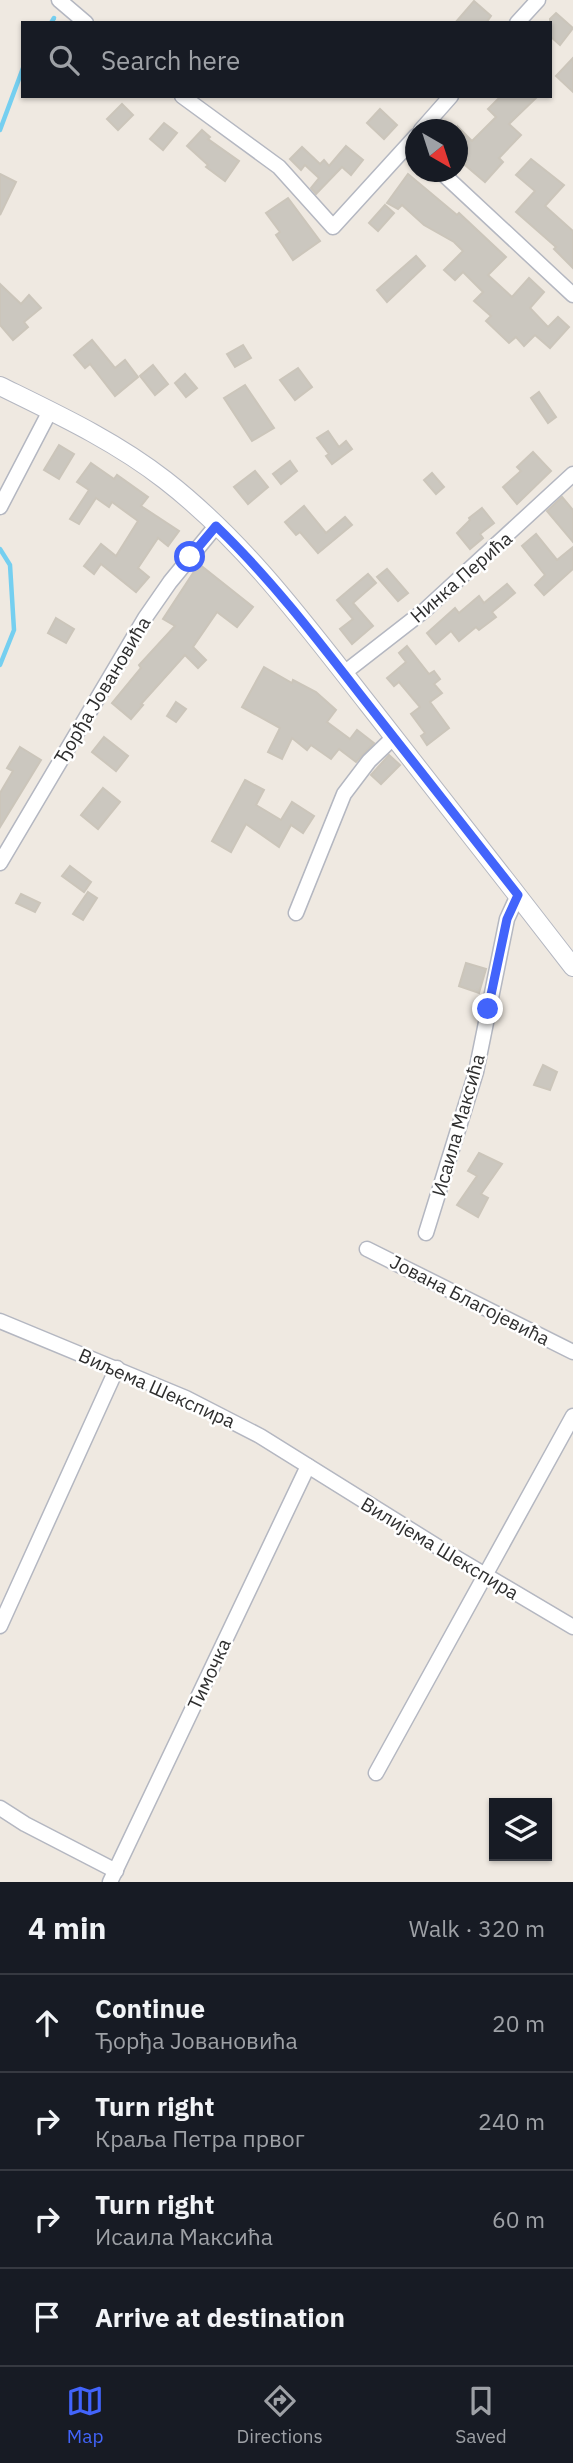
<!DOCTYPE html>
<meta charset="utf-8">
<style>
body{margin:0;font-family:"IBM Plex Sans",sans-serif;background:#242831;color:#f1f3f6}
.controls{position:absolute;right:21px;bottom:21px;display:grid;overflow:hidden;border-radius:0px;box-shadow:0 2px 5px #0004}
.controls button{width:63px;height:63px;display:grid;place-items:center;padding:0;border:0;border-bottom:2px solid #363941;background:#171b24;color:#f1f3f6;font:35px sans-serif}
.compass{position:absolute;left:405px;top:119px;width:63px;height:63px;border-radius:50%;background:#171b24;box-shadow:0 2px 5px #0004;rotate:141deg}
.stop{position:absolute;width:21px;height:21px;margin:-16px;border:5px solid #4264fb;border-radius:50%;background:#fff}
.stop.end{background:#4264fb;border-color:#fff;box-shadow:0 2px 7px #0008}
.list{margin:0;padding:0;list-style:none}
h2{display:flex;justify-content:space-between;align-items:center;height:91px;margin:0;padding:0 28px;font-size:30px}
h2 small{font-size:23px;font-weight:400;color:#9ea1a6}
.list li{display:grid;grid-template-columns:46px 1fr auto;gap:21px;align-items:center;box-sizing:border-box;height:98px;padding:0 28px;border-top:2px solid #363941}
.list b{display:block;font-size:26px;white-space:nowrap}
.list p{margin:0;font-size:23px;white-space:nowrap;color:#9ea1a6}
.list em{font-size:23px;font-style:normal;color:#9ea1a6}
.icon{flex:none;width:38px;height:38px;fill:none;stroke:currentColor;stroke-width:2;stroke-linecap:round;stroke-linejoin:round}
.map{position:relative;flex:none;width:573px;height:1882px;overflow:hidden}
.search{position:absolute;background:#171b24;box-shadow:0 2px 5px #0004;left:21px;right:21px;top:21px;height:77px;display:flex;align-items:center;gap:18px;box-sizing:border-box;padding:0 24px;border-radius:0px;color:#9ea1a6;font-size:26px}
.sheet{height:483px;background:#171b24}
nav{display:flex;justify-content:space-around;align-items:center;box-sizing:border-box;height:98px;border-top:2px solid #363941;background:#171b24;font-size:19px;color:#9ea1a6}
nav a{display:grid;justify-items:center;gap:4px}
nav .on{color:#4264fb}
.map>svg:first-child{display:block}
</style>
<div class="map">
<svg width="573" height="1882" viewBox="0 0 573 1882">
<rect width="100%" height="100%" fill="#efe9e1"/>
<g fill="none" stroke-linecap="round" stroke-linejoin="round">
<g stroke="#75cff0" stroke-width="4.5">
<path d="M51,23L54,18"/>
<path d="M0,130L23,68"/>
<path d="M0,549L10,565L14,630L0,665"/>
</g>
</g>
<g fill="#cbc7bf" stroke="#cbc5ba" stroke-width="2">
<path d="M474,1L491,16L486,23H455Z"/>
<path d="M556,13L573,28L560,45L550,36V19Z"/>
<path d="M573,58V92L556,76Z"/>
<path d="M501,96H538L509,124L521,135L499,158L503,162L485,182L458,159V127L472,141L496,117L488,109Z"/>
<path d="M122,104L133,115L118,130L107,119Z"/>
<path d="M380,109L397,125L384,139L367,123Z"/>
<path d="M164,123L177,133L163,150L150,139Z"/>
<path d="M202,130L210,137L208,139L239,161L225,181L206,167L208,165L187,146Z"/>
<path d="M346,146L363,160L351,175L342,167L316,194L311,188L319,178L305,165L301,170L290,159L302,147L320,164L324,160L329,166Z"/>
<path d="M531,159L564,185L545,206L573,231V268L554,249L556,247L516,212L535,191L516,175Z"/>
<path d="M0,174L16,182L0,215Z"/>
<path d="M408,174L457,215L459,213L506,257L488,275L512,297L529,278L544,292L530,308L548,327L558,317L569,327L550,348L535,335L524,346L516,337L509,343L486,321L491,316L474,301L483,292L463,272L455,280L444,270L463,251L454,242L424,225L402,205L398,209L387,203Z"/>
<path d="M288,198L320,241L293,260L276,235L280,232L266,213Z"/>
<path d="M385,205L394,213L378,231L369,223Z"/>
<path d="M416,256L425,266L387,302L377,290Z"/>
<path d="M0,284L21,304L29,295L41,308L24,322L28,327L13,340L0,325Z"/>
<path d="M92,340L115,368L125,360L138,377L115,396L90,364L85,368L74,355Z"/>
<path d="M243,345L251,358L235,367L227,354Z"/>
<path d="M153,365L168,384L155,395L140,376Z"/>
<path d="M298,368L312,387L295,400L280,380Z"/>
<path d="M185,374L197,388L186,397L175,383Z"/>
<path d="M245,385L274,428L252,441L224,398Z"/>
<path d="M539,392L556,417L548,423L531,398Z"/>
<path d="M328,431L339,447L346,441L352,449L332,464L326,456L329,454L317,438Z"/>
<path d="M59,445L74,454L59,479L44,470Z"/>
<path d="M533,452L551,471L517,504L503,487L521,471L517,467Z"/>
<path d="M290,461L297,471L281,484L273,474Z"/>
<path d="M91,463L114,479L117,475L148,497L141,506L179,531L168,546L158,538L138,568L149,577L136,592L101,564L94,574L84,566L101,544L116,556L138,521L112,502L109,507L96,498L79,524L70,519L89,490L77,482Z"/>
<path d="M255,471L268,487L248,504L234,487Z"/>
<path d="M432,473L444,487L436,494L424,480Z"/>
<path d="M562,497L573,510V542L547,511Z"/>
<path d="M304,506L326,533L345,517L352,525L318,553L300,532L296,535L285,522Z"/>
<path d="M482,508L494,523L480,534L483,538L470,549L457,533L470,520L469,518Z"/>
<path d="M536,534L557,560L573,547V569L544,595L535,585L545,575L522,546Z"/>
<path d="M199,564L253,607L237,627L217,612L193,647L206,660L198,668L185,655L141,704L143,705L131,719L112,703L141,668L139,665L175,626L163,619Z"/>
<path d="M387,569L408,593L398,601L377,577Z"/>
<path d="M368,574L376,583L353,603L373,626L352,644L340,629L353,619L337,600Z"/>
<path d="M507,584L515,593L492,612L496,617L479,630L476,627L459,641L451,631L436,644L427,633L455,608L459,613L479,596L484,603Z"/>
<path d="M56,618L74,629L66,643L48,633Z"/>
<path d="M407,646L429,674L434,671L440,679L434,684L442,693L430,702L449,728L427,745L421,736L425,733L411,714L420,707L399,682L394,686L387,678L406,662L399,653Z"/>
<path d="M264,667L292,683L293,680L316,692L336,710L327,722L350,739L357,730L374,743L356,762L339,749L331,759L311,745L307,750L292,738L282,759L268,752L280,728L242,707Z"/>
<path d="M176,702L186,709L176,722L167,716Z"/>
<path d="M104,737L128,756L116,771L92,752Z"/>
<path d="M20,747L41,760L0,827V793L13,771L7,768Z"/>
<path d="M389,755L400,765L381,784L371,775Z"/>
<path d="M245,780L264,790L256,805L281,820L292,802L314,816L303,833L291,825L279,847L246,824L231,852L212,841Z"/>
<path d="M103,788L120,802L98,829L81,815Z"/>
<path d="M70,866L91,882L84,892L62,876Z"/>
<path d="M88,892L97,898L83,920L73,914Z"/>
<path d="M21,894L40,903L35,912L16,903Z"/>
<path d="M466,963L486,969L479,993L459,986Z"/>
<path d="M543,1065L557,1072L550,1090L534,1085Z"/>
<path d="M479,1153L502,1164L481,1194L488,1198L478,1217L457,1205L477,1176L468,1171Z"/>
</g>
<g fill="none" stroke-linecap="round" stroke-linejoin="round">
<g stroke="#b4b7c1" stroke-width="17">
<g id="minor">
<path d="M59,0L86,23"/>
<path d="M517,23L538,0"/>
<path d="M182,96L279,167L333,227L416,136"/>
<path d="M421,130L451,96"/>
<path d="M441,172L573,295"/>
<path d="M0,507L50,411"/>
<path d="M344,673L425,610L573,474"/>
<path d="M0,863L145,618L170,582L216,526"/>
<path d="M296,913L344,794L369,761L394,737"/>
<path d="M426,1233L476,1072L507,919L518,895"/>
<path d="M367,1249L573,1352"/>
<path d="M0,1321L186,1398L260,1436L438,1547L573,1627"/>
<path d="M0,1626L117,1368"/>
<path d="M376,1773L573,1416"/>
<path d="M0,1808L25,1824L116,1871"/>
<path d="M110,1882L308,1466"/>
</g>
</g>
<g stroke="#b4b7c1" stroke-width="20">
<path id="tertiary" d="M0,386C57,414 115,441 165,480C245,542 306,625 368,704C436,791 505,879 573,967"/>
</g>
<use href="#minor" stroke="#fff" stroke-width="14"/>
<use href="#tertiary" stroke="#fff" stroke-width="18"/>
</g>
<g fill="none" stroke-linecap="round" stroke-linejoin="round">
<path stroke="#4264fb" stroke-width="9" d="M190,557L216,526C269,577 314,635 359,693C412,760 465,828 518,895L507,919L488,1009"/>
</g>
<g text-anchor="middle" stroke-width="5" stroke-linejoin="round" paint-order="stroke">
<g font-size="19" fill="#2e2e2e" stroke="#fff">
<text transform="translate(461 577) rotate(-41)" y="7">Нинка Перића</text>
<text transform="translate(102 690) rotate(-59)" y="7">Ђорђа Јовановића</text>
<text transform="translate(458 1125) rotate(-74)" y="7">Исаила Максића</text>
<text transform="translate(470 1300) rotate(27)" y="7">Јована Благојевића</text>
<text transform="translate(157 1388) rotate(24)" y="7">Виљема Шекспира</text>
<text transform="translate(440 1548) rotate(31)" y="7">Вилијема Шекспира</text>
<text transform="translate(209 1674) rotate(-65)" y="7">Тимочка</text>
</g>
</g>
</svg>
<div class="controls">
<button><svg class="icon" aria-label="layers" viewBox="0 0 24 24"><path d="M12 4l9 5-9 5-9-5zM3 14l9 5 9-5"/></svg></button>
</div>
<svg class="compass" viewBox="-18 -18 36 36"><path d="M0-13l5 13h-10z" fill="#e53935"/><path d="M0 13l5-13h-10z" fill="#9ea1a6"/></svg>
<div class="stop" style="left:190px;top:557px"></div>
<div class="stop end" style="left:488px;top:1009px"></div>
<div class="search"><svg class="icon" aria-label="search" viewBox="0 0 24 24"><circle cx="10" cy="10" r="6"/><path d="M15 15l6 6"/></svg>Search here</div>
</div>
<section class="sheet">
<h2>4 min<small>Walk · 320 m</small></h2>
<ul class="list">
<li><svg class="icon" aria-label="ahead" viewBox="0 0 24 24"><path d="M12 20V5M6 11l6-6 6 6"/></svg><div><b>Continue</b><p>Ђорђа Јовановића</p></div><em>20 m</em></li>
<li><svg class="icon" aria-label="right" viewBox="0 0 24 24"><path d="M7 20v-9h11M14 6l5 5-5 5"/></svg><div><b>Turn right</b><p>Краља Петра првог</p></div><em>240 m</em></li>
<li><svg class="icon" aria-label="right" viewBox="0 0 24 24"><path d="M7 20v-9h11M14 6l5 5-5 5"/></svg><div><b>Turn right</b><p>Исаила Максића</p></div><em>60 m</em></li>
<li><svg class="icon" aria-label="arrive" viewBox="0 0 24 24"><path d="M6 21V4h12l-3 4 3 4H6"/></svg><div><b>Arrive at destination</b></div></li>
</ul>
</section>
<nav>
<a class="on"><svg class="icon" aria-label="map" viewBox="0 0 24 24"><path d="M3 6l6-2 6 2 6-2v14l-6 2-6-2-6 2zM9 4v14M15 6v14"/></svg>Map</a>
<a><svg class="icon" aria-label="directions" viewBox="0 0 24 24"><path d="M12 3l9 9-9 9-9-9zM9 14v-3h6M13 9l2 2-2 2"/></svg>Directions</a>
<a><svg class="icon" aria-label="saved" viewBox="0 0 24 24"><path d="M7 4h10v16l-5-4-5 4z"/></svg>Saved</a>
</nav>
